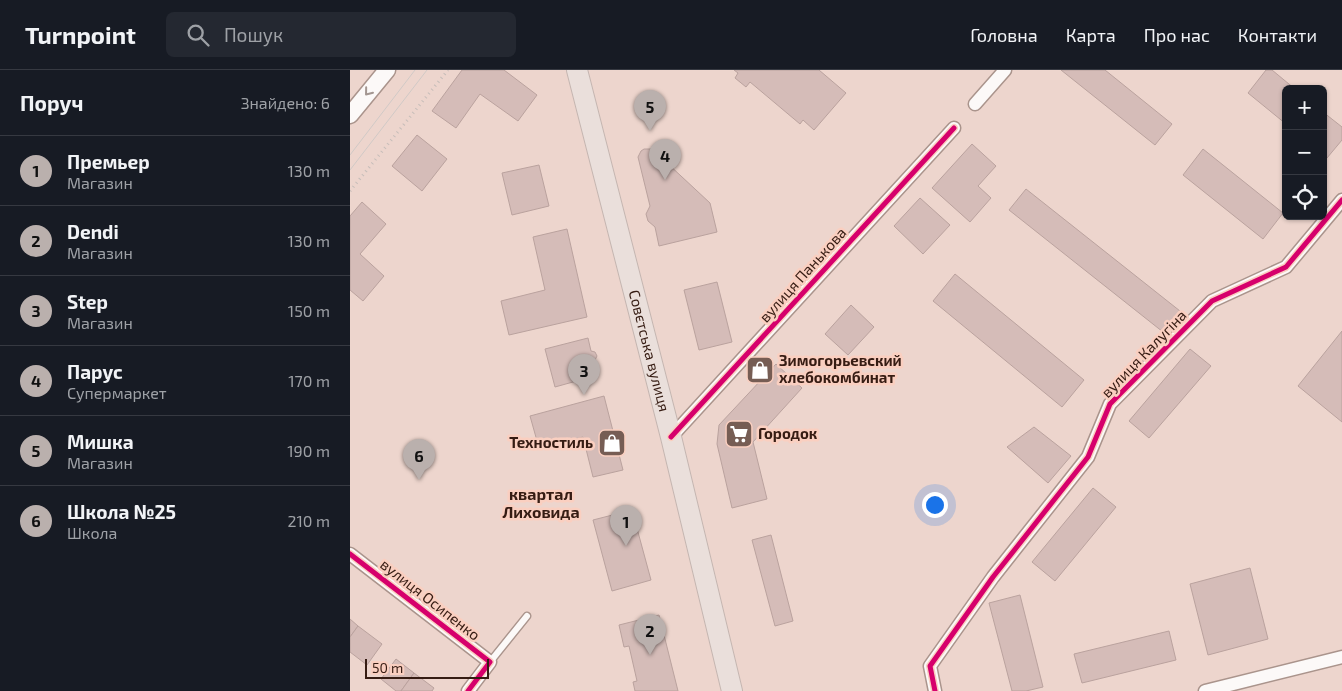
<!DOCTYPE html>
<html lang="uk">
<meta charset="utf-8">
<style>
body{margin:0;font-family:"Exo 2",sans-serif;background:#242831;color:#f1f3f6}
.controls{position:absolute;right:15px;top:15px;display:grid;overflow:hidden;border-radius:8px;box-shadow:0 1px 4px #0004}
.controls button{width:45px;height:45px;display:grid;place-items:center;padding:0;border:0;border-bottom:1px solid #363941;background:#171b24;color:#f1f3f6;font:25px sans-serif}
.scale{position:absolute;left:15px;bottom:12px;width:124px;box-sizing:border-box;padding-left:5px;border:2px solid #361c13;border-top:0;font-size:14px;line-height:18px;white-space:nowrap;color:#361c13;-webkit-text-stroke:4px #facfc0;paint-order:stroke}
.you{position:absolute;left:584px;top:434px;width:18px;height:18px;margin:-12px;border:4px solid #fff;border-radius:50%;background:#1a73e8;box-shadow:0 0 0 8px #1a73e833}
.badge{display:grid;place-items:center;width:32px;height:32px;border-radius:50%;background:#bab0ad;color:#111;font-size:16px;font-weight:700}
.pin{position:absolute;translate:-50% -41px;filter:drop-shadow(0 1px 2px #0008)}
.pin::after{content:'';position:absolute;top:26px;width:18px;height:15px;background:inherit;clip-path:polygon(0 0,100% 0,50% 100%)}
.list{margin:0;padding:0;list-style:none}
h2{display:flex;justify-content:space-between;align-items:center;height:65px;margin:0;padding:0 20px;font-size:21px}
h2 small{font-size:16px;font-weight:400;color:#9ea1a6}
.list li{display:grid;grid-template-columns:32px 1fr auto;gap:15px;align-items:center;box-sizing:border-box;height:70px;padding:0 20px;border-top:1px solid #363941}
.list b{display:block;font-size:19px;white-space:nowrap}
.list p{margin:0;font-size:16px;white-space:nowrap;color:#9ea1a6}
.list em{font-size:16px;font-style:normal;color:#9ea1a6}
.icon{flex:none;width:28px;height:28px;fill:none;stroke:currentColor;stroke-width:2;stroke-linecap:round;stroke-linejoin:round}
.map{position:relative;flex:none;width:992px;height:621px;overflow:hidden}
header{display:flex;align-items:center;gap:30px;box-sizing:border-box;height:70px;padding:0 25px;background:#171b24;border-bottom:1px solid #363941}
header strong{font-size:24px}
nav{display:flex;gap:28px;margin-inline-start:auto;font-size:18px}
.search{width:350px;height:45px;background:#242831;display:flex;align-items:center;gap:12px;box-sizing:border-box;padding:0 18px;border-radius:8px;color:#9ea1a6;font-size:19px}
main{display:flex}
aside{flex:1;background:#171b24}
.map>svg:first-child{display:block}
</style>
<header>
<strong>Turnpoint</strong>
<div class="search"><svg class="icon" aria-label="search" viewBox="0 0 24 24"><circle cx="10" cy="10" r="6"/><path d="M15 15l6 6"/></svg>Пошук</div>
<nav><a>Головна</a><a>Карта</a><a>Про нас</a><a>Контакти</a></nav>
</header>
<main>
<aside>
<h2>Поруч<small>Знайдено: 6</small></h2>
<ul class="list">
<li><span class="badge">1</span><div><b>Премьер</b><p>Магазин</p></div><em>130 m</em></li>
<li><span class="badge">2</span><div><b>Dendi</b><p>Магазин</p></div><em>130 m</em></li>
<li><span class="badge">3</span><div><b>Step</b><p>Магазин</p></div><em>150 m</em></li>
<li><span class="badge">4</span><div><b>Парус</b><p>Супермаркет</p></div><em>170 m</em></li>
<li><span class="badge">5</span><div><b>Мишка</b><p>Магазин</p></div><em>190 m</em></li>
<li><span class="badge">6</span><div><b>Школа №25</b><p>Школа</p></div><em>210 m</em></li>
</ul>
</aside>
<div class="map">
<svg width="992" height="621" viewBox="0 0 992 621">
<rect width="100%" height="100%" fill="#edd5cd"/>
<g fill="#d5bcb8" stroke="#baa29e">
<path d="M112,0H154L187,25L168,51L130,24L106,58L82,41Z"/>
<path d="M384,0H469L496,23L464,60L453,50L450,54L400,12L396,17L385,8L388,3Z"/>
<path d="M711,0H755L822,54L805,75Z"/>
<path d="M916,0H922L945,19H936V54L898,23Z"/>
<path d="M973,42L992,57V70L977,88L973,85Z"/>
<path d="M67,65L97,89L72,121L42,96Z"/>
<path d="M622,74L646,96L628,116L641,128L620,152L582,118Z"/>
<path d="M294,79H302L360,133L367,162L309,176L305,157L298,151L296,144L300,136L288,87L291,81Z"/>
<path d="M853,79L933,143L913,169L833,105Z"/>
<path d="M189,95L199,136L162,145L152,103Z"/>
<path d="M676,119L830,241L813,262L659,140Z"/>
<path d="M570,128L600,155L573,184L544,156Z"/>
<path d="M12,132L36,154L10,184L34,206L13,231L0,220V146Z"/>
<path d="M217,159L237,247L159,265L151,231L195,220L183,167Z"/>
<path d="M605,204L734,310L712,337L583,231Z"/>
<path d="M367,212L382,272L349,280L334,220Z"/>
<path d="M501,235L524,257L498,285L475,264Z"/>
<path d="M992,261V352L948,316Z"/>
<path d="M238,268L241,281L245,282L247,286L244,292L248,305L205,317L195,279Z"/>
<path d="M840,279L861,296L799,368L779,351Z"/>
<path d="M426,294L452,318L403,372L417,429L382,438L367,374L369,355Z"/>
<path d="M254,326L273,400L243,407L233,367L189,378L180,346Z"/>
<path d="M684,357L721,386L698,413L657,377Z"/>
<path d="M743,418L766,437L705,511L682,492Z"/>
<path d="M282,440L301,510L262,521L243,450Z"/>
<path d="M421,465L443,551L425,556L402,470Z"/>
<path d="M900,498L918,569L858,585L840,514Z"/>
<path d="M670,525L693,617L676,621H662L639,533Z"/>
<path d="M309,545L328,621H285L283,612L287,611L279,576L274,577L269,555Z"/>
<path d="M0,549L8,556L0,567Z"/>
<path d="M8,556L32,574L17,595L0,582V567Z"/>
<path d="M819,561L826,590L732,613L724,584Z"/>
<path d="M46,589L64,603L51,621H46L31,609Z"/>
<path d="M64,603L84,618L82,621H51Z"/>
</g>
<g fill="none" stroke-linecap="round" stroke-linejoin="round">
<g stroke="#aa948c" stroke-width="9">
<path id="service" d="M140,592L177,546"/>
</g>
<g stroke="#aa948c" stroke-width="15">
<g id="minor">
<path d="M625,34L655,0"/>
<path d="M321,367L604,58"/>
<path d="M0,484L140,592L118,621"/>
<path d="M585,621L580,596L643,507L738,387L760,334L862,231L936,197L992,130"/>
<path d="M855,621L992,587"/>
</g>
</g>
<g stroke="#aa948c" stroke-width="19">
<path id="tertiary" d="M0,45L37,0"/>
</g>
<g stroke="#c5b6b1" stroke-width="22">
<g id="primary">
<path id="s1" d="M227,0L321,367L382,621"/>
</g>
</g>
<path stroke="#c6bdb9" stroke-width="3" stroke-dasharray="1 4" stroke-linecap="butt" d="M0,121L98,0"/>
<use href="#service" stroke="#fcf9f8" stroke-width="6"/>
<use href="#minor" stroke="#fcf9f8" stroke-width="12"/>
<use href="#tertiary" stroke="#fcf9f8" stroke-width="16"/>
<use href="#primary" stroke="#eadfdb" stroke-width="20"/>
<g stroke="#d0c9c6" stroke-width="1">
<path d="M0,85L65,0"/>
<path d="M0,100L77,0"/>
</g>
<g stroke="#facfc0" stroke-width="8">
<g id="cycleway">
<path d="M321,367L604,58"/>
<path d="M0,484L140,592L118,621"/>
<path d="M585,621L580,596L643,507L738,387L760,334L862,231L936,197L992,130"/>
</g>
</g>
<use href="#cycleway" stroke="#d6006c" stroke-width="5"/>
</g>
<defs><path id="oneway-chevron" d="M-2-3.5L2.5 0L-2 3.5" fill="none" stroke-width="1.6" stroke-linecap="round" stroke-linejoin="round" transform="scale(1.25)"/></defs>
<use stroke="#a39691" href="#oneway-chevron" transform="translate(18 22) rotate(129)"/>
<defs>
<g id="shop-square" transform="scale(1.4375)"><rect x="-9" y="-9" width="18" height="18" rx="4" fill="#765d54" stroke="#facfc0"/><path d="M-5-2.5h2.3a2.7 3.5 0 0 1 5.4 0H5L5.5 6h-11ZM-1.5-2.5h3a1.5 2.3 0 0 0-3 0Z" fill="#fff"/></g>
<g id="supermarket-square" transform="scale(1.4375)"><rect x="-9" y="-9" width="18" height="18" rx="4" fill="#765d54" stroke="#facfc0"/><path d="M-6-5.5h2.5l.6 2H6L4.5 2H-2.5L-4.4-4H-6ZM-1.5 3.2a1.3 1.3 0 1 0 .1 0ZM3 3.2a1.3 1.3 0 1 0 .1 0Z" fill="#fff"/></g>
</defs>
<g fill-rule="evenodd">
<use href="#shop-square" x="410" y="300"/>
<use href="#supermarket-square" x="389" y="364"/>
<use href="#shop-square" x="262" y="373"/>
</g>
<g text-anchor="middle" stroke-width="5" stroke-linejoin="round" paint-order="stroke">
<g font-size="15" fill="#361c13" stroke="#facfc0">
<text transform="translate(453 205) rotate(-48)" y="5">вулиця Панькова</text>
<text dy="5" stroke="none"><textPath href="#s1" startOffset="290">Совєтська вулиця</textPath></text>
<text transform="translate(794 284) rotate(-46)" y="5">вулиця Калугіна</text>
<text transform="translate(80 530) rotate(38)" y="5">вулиця Осипенко</text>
</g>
<g font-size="15" font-weight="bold" fill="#361c13" stroke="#facfc0" text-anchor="start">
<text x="429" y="296">Зимогорьевский<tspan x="429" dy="17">хлебокомбинат</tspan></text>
<text x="408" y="369">Городок</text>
<text x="243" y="378" text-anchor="end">Техностиль</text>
</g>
<g font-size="16" font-weight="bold" fill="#361c13" stroke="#facfc0">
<text x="191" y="430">квартал<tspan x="191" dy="18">Лиховида</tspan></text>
</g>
</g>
</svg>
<div class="controls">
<button>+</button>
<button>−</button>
<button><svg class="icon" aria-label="locate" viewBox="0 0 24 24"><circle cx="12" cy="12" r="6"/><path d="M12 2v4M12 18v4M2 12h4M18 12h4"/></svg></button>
</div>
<div class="scale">50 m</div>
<div class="you"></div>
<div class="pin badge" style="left:276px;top:476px">1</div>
<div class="pin badge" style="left:300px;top:585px">2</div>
<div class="pin badge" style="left:234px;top:325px">3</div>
<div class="pin badge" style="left:315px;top:110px">4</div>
<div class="pin badge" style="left:300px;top:61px">5</div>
<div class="pin badge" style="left:69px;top:410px">6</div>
</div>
</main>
